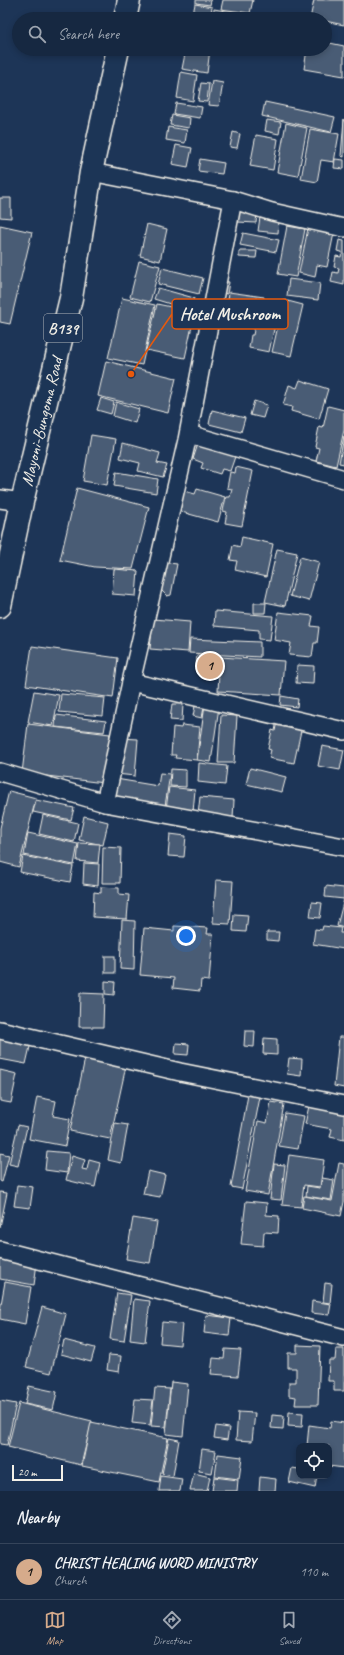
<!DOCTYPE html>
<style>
body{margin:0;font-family:Caveat,sans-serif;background:#23344c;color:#f1f3f6}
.controls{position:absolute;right:12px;bottom:12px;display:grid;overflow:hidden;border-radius:8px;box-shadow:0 2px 6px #0003}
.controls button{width:36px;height:36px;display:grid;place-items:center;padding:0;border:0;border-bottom:1px solid #35445a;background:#162841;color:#f1f3f6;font:20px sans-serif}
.scale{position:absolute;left:12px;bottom:10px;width:51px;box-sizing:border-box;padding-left:4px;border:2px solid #f4f1e8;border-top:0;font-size:11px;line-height:14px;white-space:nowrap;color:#f4f1e8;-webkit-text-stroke:3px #1d3557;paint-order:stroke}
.you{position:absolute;left:186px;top:936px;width:14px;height:14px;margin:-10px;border:3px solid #fff;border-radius:50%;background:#1a73e8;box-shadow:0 0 0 6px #1a73e833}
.badge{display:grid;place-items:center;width:26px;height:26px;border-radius:50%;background:#d6ab8b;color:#111;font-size:13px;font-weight:700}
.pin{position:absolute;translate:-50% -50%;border:2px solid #fff;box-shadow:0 1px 4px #0006}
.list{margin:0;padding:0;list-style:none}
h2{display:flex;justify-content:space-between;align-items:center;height:52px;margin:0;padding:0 16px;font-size:17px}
h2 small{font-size:13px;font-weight:400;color:#9ea6b1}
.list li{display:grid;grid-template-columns:26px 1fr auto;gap:12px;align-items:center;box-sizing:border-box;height:56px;padding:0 16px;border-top:1px solid #35445a}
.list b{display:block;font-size:15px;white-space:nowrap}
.list p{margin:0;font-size:13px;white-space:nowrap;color:#9ea6b1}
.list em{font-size:13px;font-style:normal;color:#9ea6b1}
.icon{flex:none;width:22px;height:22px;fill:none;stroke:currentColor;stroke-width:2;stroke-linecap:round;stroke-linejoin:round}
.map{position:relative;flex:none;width:344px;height:1491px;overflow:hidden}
.search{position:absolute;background:#162841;box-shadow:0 2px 6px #0003;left:12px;right:12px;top:12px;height:44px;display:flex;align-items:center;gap:10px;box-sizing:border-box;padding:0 14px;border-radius:22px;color:#9ea6b1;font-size:15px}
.sheet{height:108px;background:#162841}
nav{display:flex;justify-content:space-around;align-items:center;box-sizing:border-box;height:56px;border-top:1px solid #35445a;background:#162841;font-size:11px;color:#9ea6b1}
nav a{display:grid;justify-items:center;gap:2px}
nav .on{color:#d6ab8b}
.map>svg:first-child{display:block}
</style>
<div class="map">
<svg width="344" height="1491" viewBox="0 0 344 1491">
<rect width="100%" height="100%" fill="#1d3557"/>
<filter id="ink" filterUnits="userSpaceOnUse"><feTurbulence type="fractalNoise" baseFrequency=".025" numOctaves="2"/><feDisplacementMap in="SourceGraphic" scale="8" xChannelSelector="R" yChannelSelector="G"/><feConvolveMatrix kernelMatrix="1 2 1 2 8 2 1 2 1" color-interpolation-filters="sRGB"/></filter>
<g filter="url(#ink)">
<g fill="#485b74" stroke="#f4f1e8">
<path d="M196,0H211L210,5L196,3Z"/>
<path d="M223,0H253L250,13L221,9Z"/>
<path d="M314,0H344V25L325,21V19H310Z"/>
<path d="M195,4L212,7L210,19H192Z"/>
<path d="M214,9L254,16V19H213Z"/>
<path d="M325,42L344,46V76L304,69L307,49H325Z"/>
<path d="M186,49H210L207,73L182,69Z"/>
<path d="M181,72L197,75L193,101L177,98Z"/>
<path d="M212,81L223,83L219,106L208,105Z"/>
<path d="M201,83L209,84L207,102L198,101Z"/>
<path d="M265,102L335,117L331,132L262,116Z"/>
<path d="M176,103L202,107L200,118L174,114Z"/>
<path d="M172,115L190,118L189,128L170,125Z"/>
<path d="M344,119V157L341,156Z"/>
<path d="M267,120L281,122L279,134L265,131Z"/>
<path d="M286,123L307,128L298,176L277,172Z"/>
<path d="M168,127L187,130L185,143L166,140Z"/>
<path d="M310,129L339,134L334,162L321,160L317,182L301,179Z"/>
<path d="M233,132L240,134L237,148L230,147Z"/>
<path d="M256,135L278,139L273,170L250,166Z"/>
<path d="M176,145L192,148L188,167L172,164Z"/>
<path d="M200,159L224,163L222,174L198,171Z"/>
<path d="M335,159L344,160V169L334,168Z"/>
<path d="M0,198H11V218L0,217Z"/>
<path d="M239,212L257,213L256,223L238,222Z"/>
<path d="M260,217L279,220L278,233L258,231Z"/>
<path d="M147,224L167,229L160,261L140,256Z"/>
<path d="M0,225L32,232L10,324L0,322Z"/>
<path d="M287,226L305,229L296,277L278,274Z"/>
<path d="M308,228L334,233L327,267L317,265L315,277L299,273Z"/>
<path d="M243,233L279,240L276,252L240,245Z"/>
<path d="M339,240L344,241V285L331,282L333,272L338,273L339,268L334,267L336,256L341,257L342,252L337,251Z"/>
<path d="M239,251H257L256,258L239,257Z"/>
<path d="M139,261L160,266L150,302L130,297Z"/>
<path d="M162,268L203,278L199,294L158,284Z"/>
<path d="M289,279L320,283L318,300L287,296Z"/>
<path d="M221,281L229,282L227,294L219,292Z"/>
<path d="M158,288L194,298L190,310L154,299Z"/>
<path d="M229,292L264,297L262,315L227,310Z"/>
<path d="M122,298L155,305L142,365L108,358Z"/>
<path d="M284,300L303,305L291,356L272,352Z"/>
<path d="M157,304L195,312L185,358L146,350Z"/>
<path d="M261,317L276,320L269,352L249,348L251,335H253L255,325L259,326Z"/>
<path d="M106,361L176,378L168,413L98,396Z"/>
<path d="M300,380L328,389L319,419L291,411L292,407L283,405L289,385L297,388Z"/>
<path d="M101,398L114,402L111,414L97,410Z"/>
<path d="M254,401L267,405L263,418L250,415Z"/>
<path d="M116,402L139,409L135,423L113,416Z"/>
<path d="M328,406L344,410V430L336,466L316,461L319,448L315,447L319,427L323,428Z"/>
<path d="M212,410L245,418L241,432L209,424Z"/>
<path d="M91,435L116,439L107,485L83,481Z"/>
<path d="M344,436V464L339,463Z"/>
<path d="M200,438L237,451L230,471L222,469L220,474L201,468L203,463L193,459Z"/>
<path d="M123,443L160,453L157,463L167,465L163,477L138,471L140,463L120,458Z"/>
<path d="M236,467L253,471L242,526L225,523L227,512L223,511L226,497H230L232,489L227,488L230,472L235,473Z"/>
<path d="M116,472L158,479L156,493L114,486Z"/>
<path d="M77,488L149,507L133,569L95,567L60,560Z"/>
<path d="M197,489L225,497L218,522L178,511L184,491L195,494Z"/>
<path d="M242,537L273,544L266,577L235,570L237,561L230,560L233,545L240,547Z"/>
<path d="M277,549L297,553L285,606L265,602Z"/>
<path d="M300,557L319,562L309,601L290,596Z"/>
<path d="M162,562L177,564L171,595L167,596L159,588Z"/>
<path d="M114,569L138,571L136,596L112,594Z"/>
<path d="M254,603H266L265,613H254Z"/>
<path d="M215,611L273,616L270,640L259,639V630L214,626Z"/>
<path d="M278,612L313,616L311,626L319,627L317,643H314L312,657L289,655L291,643L274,640Z"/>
<path d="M153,619L190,622L188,652L150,649Z"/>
<path d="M190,639L260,642V657L189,653Z"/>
<path d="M32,646L118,658L113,698L26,685Z"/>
<path d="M197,655L220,657L219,668L196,666Z"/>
<path d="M220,657L284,661L281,695L218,691Z"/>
<path d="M297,665L314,666L313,684L296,683Z"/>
<path d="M34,691L59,695L53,726L28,722Z"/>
<path d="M61,694L105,698L103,716L59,712Z"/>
<path d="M281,696L298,699L297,707L280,705Z"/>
<path d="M196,701L205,702L202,718L193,716Z"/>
<path d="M172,704H183L182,721L170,720Z"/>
<path d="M205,704L219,707L211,762L197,760Z"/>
<path d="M56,715L106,721L104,732L55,727Z"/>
<path d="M221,715L237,716L234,763H218Z"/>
<path d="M277,721L302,726L294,763L269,758L271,750L268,749L272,730L275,731Z"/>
<path d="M28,724L110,734L104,783L22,773Z"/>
<path d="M182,725L200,727L197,760L175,758L176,755H171L173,727L181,728Z"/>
<path d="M120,738L138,739L135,776L116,774Z"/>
<path d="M322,746L344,750L340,770L318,766Z"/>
<path d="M199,763L227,766L225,785L198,782Z"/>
<path d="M250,768L286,777L282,792L246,784Z"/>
<path d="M171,769L186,770V787L170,786Z"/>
<path d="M160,773L170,774L165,806L112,797L116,779L158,786Z"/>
<path d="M169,787L195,790L193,812L166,809Z"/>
<path d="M9,791L36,798L19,867L0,862V828Z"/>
<path d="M200,797L234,800L233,818L198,815Z"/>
<path d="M36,800L74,808L71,820L33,812Z"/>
<path d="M43,815L78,823L74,842L39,834Z"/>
<path d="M84,816L108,822L103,845L79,840Z"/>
<path d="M28,833L78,844L74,865L24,855Z"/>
<path d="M170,834L186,836L184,857L168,856Z"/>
<path d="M79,843L100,844L98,863L77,861Z"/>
<path d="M103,847L121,848L120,883H102Z"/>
<path d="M23,856L73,866L70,882L20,872Z"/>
<path d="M84,863L99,864L98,886L83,884Z"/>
<path d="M216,880L233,881L230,924L213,923Z"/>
<path d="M326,886L344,888V899L325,897Z"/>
<path d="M101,887L119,888V894L129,895L127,919L93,917L94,892L101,893Z"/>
<path d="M344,899V928L337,926Z"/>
<path d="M312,902L322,903L320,918L310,917Z"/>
<path d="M234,914L248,915L246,932L233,931Z"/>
<path d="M122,920L135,921L134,970L120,969Z"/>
<path d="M174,926L208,928L207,934H213L209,981L201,980L200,991L173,988L174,978L140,975L144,928L174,931Z"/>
<path d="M323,926L341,928L340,933H344V949L313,944L315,929L322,930Z"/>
<path d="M267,932H279L278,941L267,940Z"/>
<rect x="105" y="956" width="10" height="17"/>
<path d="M105,981L115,982L114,995L105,994Z"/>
<path d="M80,993L104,994L103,1027H79Z"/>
<path d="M245,1031H255L254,1047L244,1046Z"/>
<path d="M0,1032L32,1038L26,1064L0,1059Z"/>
<path d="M339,1037H344V1088L334,1086Z"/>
<path d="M264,1038L277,1039V1055L263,1054Z"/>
<path d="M176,1043L189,1044L188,1055L175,1054Z"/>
<path d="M85,1058L126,1066L110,1139L70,1131Z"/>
<path d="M289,1058L302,1059L301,1076L287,1074Z"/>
<path d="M0,1070L17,1074L11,1103L0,1101Z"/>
<path d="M248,1095L260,1097L242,1189L231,1187Z"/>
<path d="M37,1097L56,1101L53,1116L70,1119L65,1146L29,1139Z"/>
<path d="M271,1102L284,1104L268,1195L245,1191L258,1121L267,1123Z"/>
<path d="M309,1106L344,1113V1140L330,1137L332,1129L305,1124Z"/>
<path d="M285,1113L304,1116L298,1149L279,1146Z"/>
<path d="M115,1123L128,1125L121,1163L108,1160Z"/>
<path d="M18,1125L27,1127L18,1166L9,1164Z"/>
<path d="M47,1151L69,1153L67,1173L45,1170Z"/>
<path d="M0,1153L9,1155L2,1182L0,1181Z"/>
<path d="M289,1155L324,1160L320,1187L304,1185L301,1207L282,1205Z"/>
<path d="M72,1156L85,1160L82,1169L87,1170L89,1160L100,1163L95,1187L66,1180Z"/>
<path d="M339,1163L344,1164V1202L341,1216L302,1208L304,1196L332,1201Z"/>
<path d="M274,1164L285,1165L281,1200L270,1199Z"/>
<path d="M148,1171L165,1175L160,1197L143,1194Z"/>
<path d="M322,1178L334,1180L331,1200L306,1196L307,1186L320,1188Z"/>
<path d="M17,1185L33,1187L30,1208L14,1206Z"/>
<path d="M0,1192L7,1193L0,1227Z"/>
<path d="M246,1201L267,1203L266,1215L279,1216L278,1233L264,1232L263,1246L241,1244Z"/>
<path d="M133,1218L157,1222L150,1263L126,1259Z"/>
<path d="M0,1257L37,1263L34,1285L0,1279Z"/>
<path d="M5,1282L31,1287L25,1324L0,1319V1310Z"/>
<path d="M325,1283L332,1284L330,1303L323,1302Z"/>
<path d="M117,1293L131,1295L124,1341L110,1339Z"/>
<path d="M134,1299L150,1301L145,1342L130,1340Z"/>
<path d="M312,1301L331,1304L329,1315L311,1313Z"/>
<path d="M42,1307L66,1314L51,1373L26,1367Z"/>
<path d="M206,1315L231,1318L229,1336L204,1333Z"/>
<path d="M162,1322L182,1324L180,1345L160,1343Z"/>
<path d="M64,1340L95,1348L91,1362L61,1354Z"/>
<path d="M297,1345L320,1346L318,1405H295L296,1397L289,1396V1382H296V1368H288V1353H297Z"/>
<path d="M225,1349L241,1350L238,1376L211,1374L213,1358L224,1359Z"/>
<path d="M336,1349H344V1391H334V1381H328L329,1360H335Z"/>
<path d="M109,1355L121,1356L119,1372L107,1370Z"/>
<path d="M171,1382L188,1384L183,1436L166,1434Z"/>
<path d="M29,1386L57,1392L53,1410L25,1404Z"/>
<path d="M155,1388L170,1389L166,1427L151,1426Z"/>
<path d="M135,1399L153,1400L150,1425L132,1423Z"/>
<path d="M0,1401L16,1404L7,1445L0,1444Z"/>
<path d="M19,1403L92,1421L81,1465L8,1447Z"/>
<path d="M238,1412L255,1413L252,1441L236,1440Z"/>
<path d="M289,1412L303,1413L302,1427L288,1426Z"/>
<path d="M272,1415L284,1416L283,1429L271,1428Z"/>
<path d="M331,1421L344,1423V1468L329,1466V1446H307L309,1425L330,1428Z"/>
<path d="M91,1422L168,1438L159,1482L82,1466Z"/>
<path d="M216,1426L229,1428L227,1440L214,1438Z"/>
<path d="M169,1438L179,1440L173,1476L162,1474Z"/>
<path d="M202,1449L216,1451L212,1473L199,1471Z"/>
<path d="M218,1454L242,1457L239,1479L215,1476Z"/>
<path d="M292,1468L299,1469V1476H317L315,1488L289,1482Z"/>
<path d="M194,1473L210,1477L207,1491H190Z"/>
<path d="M161,1476L182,1479L180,1491H159Z"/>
<path d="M214,1477L238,1480L237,1491H212Z"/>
<path d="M260,1477L276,1479L275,1491H259Z"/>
</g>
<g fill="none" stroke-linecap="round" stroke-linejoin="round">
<g stroke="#f4f1e8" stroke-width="20">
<g id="minor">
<path d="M91,172L233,200L187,440L131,682L344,731"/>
<path d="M233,200L272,212L344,228"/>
<path d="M189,434L344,479"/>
<path d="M0,499L22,502"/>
<path d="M0,772L105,803L344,847"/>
<path d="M105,803L131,682"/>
<path d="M0,1030L180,1072L344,1105"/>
<path d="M0,1250L344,1338"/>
</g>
</g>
<g stroke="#f4f1e8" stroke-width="25">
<g id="primary">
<path d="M125,19L129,0"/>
<path id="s1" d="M0,606L22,502L71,298L91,172L118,49"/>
</g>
</g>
<use href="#minor" stroke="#1d3557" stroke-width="17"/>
<use href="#primary" stroke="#1d3557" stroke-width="22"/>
</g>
</g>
<g text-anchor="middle" stroke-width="3" stroke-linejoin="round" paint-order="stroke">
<rect fill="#1d3557" stroke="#b4b9bc" stroke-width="1" x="44" y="314" width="38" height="28" rx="3"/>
<g font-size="16" font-weight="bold" fill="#f4f1e8">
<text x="63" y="334">B139</text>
</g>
<g font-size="17" fill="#f4f1e8" stroke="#1d3557">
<text dy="6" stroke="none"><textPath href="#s1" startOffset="189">Mayoni-Bungoma Road</textPath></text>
</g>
</g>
<path fill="none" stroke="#e8590c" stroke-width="1.5" d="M131 374L172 314"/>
<circle fill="#e8590c" stroke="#1d3557" stroke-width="1.5" cx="131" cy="374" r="4"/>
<rect fill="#1d3557" stroke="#e8590c" stroke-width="1.5" x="172" y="299" width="116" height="30" rx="4"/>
<g font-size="18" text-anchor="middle" font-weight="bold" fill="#f4f1e8">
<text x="230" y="320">Hotel Mushroom</text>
</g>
</svg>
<div class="controls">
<button><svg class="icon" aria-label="locate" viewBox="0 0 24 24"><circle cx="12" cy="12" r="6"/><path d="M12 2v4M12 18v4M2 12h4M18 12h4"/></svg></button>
</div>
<div class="scale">20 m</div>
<div class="you"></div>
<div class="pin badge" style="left:210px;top:666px">1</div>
<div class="search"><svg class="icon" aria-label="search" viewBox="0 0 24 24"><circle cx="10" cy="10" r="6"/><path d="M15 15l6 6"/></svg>Search here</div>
</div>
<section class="sheet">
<h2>Nearby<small></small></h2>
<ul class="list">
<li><span class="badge">1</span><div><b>CHRIST HEALING WORD MINISTRY</b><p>Church</p></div><em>110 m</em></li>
</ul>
</section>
<nav>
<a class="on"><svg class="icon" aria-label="map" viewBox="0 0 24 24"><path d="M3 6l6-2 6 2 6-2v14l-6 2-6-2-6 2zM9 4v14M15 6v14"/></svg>Map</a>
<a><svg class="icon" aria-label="directions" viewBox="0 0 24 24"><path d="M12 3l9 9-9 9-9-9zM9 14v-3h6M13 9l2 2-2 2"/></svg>Directions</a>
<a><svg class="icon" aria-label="saved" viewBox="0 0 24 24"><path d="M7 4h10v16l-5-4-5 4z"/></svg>Saved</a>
</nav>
